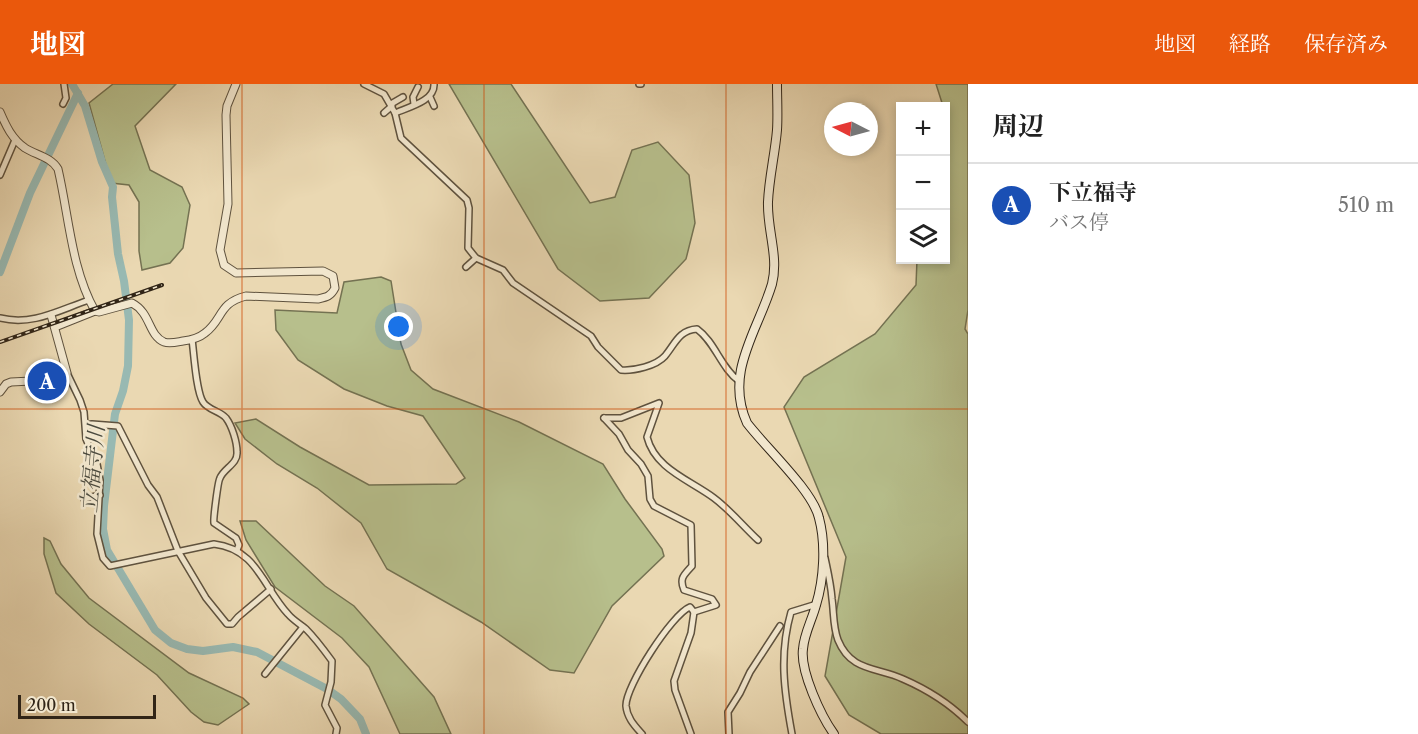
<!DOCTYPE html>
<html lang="ja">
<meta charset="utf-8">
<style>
body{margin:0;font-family:"Libre Caslon Text","Noto Serif JP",serif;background:#f2f2f2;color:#222}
.controls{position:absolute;right:18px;top:18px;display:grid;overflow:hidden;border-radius:0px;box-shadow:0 3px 9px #0003}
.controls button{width:54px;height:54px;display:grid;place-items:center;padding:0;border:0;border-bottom:2px solid #e0e0e0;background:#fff;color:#222;font:30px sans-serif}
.compass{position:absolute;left:824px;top:18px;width:54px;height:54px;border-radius:50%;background:#fff;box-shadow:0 3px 9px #0003;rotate:276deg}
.scale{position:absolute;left:18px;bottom:15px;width:138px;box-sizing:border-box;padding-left:6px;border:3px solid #312517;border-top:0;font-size:16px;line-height:21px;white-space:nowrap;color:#312517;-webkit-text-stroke:4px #f1e6cd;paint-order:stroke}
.you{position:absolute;left:399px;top:243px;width:21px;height:21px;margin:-15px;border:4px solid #fff;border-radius:50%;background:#1a73e8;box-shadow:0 0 0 9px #1a73e833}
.badge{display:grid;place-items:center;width:39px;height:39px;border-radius:50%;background:#ea580c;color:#fff;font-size:20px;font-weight:700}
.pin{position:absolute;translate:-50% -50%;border:3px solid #fff;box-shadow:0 2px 6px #0006}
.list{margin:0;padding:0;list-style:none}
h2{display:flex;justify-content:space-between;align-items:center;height:78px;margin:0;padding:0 24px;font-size:26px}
h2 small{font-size:20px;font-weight:400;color:#767676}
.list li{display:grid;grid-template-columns:39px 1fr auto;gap:18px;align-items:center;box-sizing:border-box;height:84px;padding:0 24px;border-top:2px solid #e0e0e0}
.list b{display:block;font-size:22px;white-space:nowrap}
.list p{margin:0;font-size:20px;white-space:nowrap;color:#767676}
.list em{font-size:20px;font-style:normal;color:#767676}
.icon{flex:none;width:33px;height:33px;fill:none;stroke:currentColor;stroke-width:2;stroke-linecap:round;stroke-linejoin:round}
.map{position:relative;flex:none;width:968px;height:650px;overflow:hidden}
header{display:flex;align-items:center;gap:36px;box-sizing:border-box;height:84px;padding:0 30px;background:#ea580c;color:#fff}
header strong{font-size:28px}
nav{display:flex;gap:33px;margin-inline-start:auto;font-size:21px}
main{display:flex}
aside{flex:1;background:#fff}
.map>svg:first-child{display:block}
</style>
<header>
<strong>地図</strong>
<nav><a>地図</a><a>経路</a><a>保存済み</a></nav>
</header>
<main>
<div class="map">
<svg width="968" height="650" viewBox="0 0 968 650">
<rect width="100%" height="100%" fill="#ead8b2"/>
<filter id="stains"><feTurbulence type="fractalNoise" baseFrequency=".00333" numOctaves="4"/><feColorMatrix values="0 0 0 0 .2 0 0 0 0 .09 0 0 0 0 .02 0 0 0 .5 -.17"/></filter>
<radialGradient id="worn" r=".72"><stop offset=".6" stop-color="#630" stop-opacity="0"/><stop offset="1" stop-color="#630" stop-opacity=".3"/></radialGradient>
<g fill="#b7bf8c" stroke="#747252" stroke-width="1.5">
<path d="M113,0H176L135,42L150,86L182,103L190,121L183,164L170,179L142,186L139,167V118L129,101L111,99L89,19Z"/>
<path d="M449,0H511L590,119L615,113L632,66L658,58L689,91L695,139L686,175L649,214L600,217L558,185Z"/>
<path d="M936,0H968V226L965,245L968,250V650H881L849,631L825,592L846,473L784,323L804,293L875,250L916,201L917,176H946V22H943Z"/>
<path d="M381,193L391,197L401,260L411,286L433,305L519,338L603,380L625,415L662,465L664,472L612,522L574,589L550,586L481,538L387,485L361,439L317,404L277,380L245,355L235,339L256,335L300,363L369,401L456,400L465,394L423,332L387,322L344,305L298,276L276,246L275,226L337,229L344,198Z"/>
<path d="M240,437H256L325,502L354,522L434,613L451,650H400L369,583L342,554L275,503L246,456Z"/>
<path d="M44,454L50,457L61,480L89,514L189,589L243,614L249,620L218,641L204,638L191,628L157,591L89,540L56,509L44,470Z"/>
</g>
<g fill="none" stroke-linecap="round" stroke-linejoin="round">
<g stroke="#98b9b2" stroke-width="8">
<path d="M72,0L85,22L102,78L113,103L112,113L118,170L124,197L129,236L128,282L123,307L115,330L104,422L103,445L107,466L155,546L171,559L187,565L203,567L233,563L257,568L327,605L341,615L360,635L366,650"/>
<path d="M0,188L30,109L78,9"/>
</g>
<g stroke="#5f523e" stroke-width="8">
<g id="minor">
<path d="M364,0L384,10L395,29L401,54L467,116L469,124L468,164L476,174L503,186L513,199L591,252L598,263L621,286C634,287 656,282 665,272C675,260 679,246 697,245C715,258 721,284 739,297"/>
<path d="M639,0H641"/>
<path d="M430,13L434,22"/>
<path d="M63,20L66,14L64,0"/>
<path d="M391,20L403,13"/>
<path d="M414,20L413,13L418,3"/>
<path d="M384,29L392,22"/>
<path d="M395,29C409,23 435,17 434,0"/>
<path d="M0,91L15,56"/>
<path d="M466,183L476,174"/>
<path d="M0,234C33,242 59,226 89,216"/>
<path d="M192,255C194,270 196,307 203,318C208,326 220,327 226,334C232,342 237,358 237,368C238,380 224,384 220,394C218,397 213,436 214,439L236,454L239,461L237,466"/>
<path d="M67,289L80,316L84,328L86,355L97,380L100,396L97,450L103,474L110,482L214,460C257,465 263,503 288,530C293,536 300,540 306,545C316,555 324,566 332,577L331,598L325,621L337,644L336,650"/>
<path d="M604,334L619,350L628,366L641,380L648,392L650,415L654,422L691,441L692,482C684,491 679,494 684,506L712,515L716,521L694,528"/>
<path d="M604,334H621L659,319L647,353C655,385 690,396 714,414C730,426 743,442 758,456"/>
<path d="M86,341L92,340L118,342L148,401L157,413L178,467L206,514L227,540H232L238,533L271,505"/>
<path d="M84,415L100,411"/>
<path d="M825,474C828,488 831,501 832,515C834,529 833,543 838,556C851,588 877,583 903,595C926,605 950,620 968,638"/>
<path d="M265,590L303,543"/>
<path d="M642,650C635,642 627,634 626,622C625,603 672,530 690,523L694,528"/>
<path d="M691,650L675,606L674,597L691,549L694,528"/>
<path d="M729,650L728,628L740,609L750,588L780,542"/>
<path d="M792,650C784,607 779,570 791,528L817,520"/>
</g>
</g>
<g stroke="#5f523e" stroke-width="9">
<g id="tertiary">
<path d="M0,28C6,42 12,55 25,64C36,71 51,73 58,85C69,132 71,184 95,227"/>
<path d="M55,243L95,227L99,228L132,219C151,229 148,251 164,258C170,260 177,258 183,257C191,256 199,254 205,249C223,236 218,219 246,212L318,215C327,213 331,212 335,204L333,192L323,187L236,189L224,181L220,166L228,120L226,31L227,22L236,0"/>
<path d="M0,308L6,300L11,298L52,296L67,289L51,231"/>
</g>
</g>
<g stroke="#312517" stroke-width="10">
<path id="secondary" d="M777,0C777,15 778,31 777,46C775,70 769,94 768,118C767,146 779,173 772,200C758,247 724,288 747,339C766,364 813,407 819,434C826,460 824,495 816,521C812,536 804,550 803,565C800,587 821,632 834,650"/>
</g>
<use href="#minor" stroke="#f1e6cd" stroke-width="5"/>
<use href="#tertiary" stroke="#f1e6cd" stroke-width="7"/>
<use href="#secondary" stroke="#f1e6cd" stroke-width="8"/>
<g stroke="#312517" stroke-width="4">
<path id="rail" d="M0,258L162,201"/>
</g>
<use href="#rail" stroke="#f1e6cd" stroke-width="1.5" stroke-dasharray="4.5" stroke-linecap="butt"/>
</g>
<path fill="none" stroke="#cd510e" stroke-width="1.5" stroke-opacity="0.55" d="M242,0V650M484,0V650M726,0V650M0,325H968"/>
<g text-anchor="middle" stroke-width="5" stroke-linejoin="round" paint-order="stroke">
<g font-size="22" font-style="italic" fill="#4b4a3e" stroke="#f1e6cd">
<text transform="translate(92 385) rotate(-85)" y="8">立福寺川</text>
</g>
</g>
<rect width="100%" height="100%" filter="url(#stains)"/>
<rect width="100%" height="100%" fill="url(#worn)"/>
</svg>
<div class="controls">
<button>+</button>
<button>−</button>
<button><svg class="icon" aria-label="layers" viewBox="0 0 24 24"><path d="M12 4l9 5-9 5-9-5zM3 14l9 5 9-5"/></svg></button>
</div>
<svg class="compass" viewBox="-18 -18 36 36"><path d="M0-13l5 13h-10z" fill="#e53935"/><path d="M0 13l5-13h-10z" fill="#767676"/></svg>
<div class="scale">200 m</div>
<div class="you"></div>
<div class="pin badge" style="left:47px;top:297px;background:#1a4fb4">A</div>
</div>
<aside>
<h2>周辺<small></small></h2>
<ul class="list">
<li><span class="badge" style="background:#1a4fb4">A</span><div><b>下立福寺</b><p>バス停</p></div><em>510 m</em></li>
</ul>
</aside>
</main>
